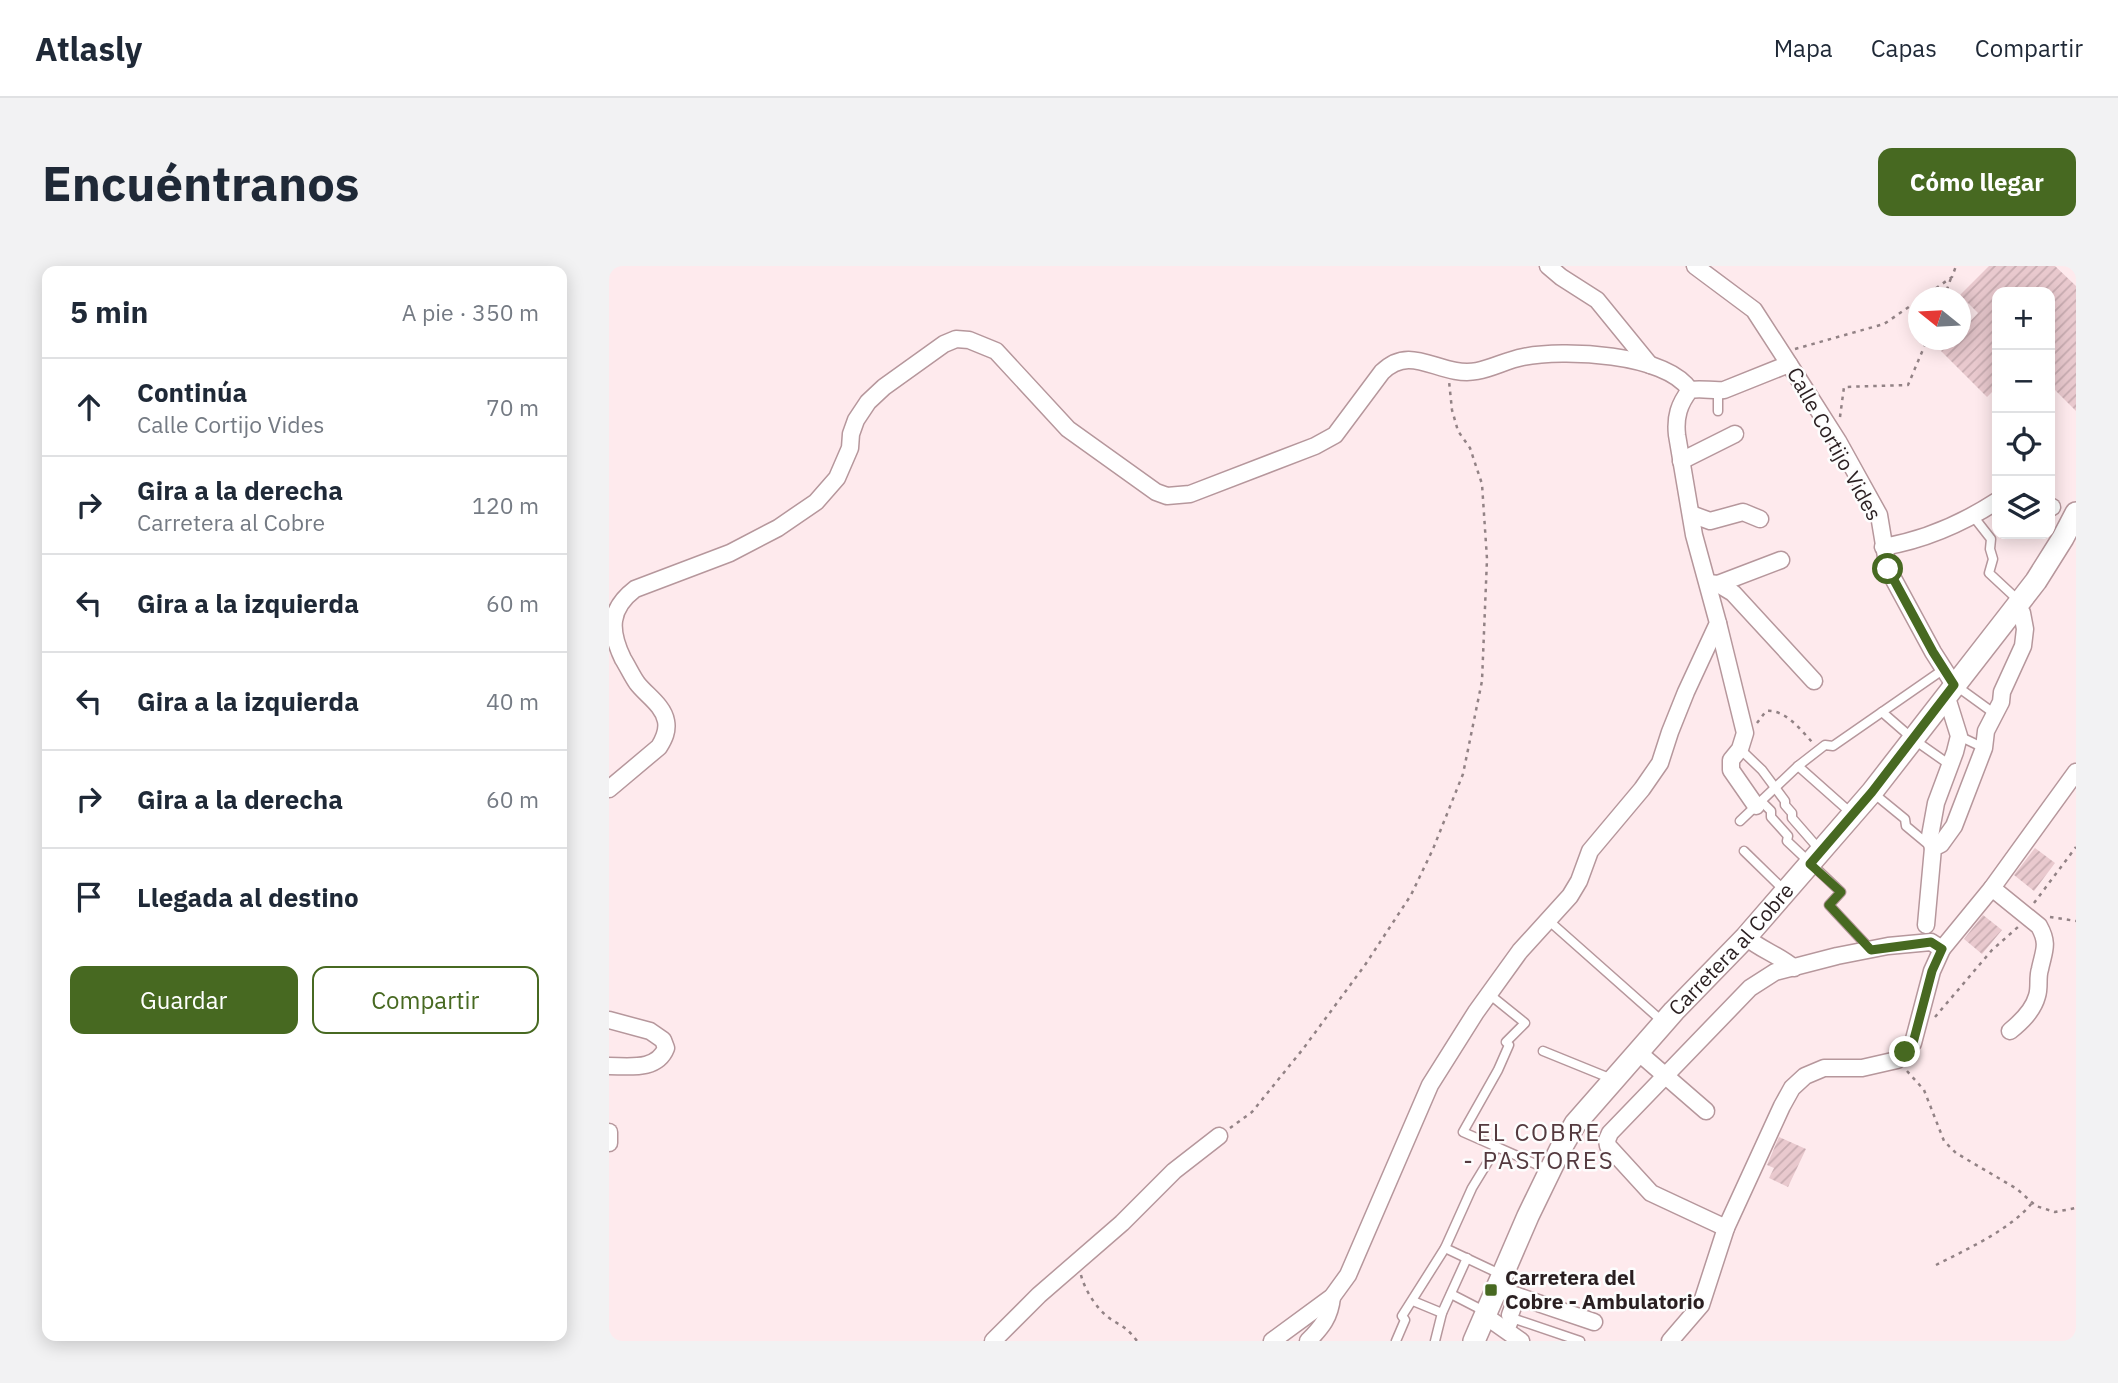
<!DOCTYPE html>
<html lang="es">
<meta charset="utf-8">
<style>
body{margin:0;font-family:"IBM Plex Sans",sans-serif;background:#f2f2f3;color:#1f2937}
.controls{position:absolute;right:21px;top:21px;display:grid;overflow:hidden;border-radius:14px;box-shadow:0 4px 18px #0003}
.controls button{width:63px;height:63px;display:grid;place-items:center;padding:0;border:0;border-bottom:2px solid #e0e1e3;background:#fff;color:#1f2937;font:35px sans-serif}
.compass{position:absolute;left:1299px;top:21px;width:63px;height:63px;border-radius:50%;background:#fff;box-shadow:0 4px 18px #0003;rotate:288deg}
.stop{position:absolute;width:21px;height:21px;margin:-16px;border:5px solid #476921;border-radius:50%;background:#fff}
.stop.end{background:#476921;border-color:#fff;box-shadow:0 2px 7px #0008}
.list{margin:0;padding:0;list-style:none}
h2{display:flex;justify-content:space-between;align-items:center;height:91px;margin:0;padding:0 28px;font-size:30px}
h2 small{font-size:23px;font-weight:400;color:#747a83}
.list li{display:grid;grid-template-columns:46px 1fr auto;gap:21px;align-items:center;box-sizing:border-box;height:98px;padding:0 28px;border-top:2px solid #e0e1e3}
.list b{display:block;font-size:26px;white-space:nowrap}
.list p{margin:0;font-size:23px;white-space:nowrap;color:#747a83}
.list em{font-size:23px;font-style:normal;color:#747a83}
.actions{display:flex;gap:14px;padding:21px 28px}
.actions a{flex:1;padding:16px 0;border:2px solid #476921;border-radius:14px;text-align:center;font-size:24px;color:#476921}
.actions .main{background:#476921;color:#fff}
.icon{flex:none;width:38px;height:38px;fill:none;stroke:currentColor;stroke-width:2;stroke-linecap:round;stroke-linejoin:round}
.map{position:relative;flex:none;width:1467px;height:1075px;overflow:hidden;border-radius:14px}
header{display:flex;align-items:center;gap:42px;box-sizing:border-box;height:98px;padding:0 35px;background:#fff;border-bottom:2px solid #e0e1e3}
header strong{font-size:33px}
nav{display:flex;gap:38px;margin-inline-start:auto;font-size:24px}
.intro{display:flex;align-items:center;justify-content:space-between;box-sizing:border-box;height:168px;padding:0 42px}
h1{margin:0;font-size:49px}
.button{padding:18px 32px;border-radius:14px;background:#476921;color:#fff;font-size:24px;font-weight:700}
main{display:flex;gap:42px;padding:0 42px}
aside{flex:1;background:#fff;border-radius:14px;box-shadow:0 4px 18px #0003}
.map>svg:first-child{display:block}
</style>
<header>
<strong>Atlasly</strong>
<nav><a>Mapa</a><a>Capas</a><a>Compartir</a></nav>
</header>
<div class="intro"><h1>Encuéntranos</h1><a class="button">Cómo llegar</a></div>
<main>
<aside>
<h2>5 min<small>A pie · 350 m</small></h2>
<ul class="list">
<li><svg class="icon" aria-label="ahead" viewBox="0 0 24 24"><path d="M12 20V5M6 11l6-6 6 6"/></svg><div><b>Continúa</b><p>Calle Cortijo Vides</p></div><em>70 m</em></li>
<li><svg class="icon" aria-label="right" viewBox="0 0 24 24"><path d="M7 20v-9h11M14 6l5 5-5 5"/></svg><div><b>Gira a la derecha</b><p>Carretera al Cobre</p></div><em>120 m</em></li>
<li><svg class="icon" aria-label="left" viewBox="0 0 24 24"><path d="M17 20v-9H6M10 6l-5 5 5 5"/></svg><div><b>Gira a la izquierda</b></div><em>60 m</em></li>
<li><svg class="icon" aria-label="left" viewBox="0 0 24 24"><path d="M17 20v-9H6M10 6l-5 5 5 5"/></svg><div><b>Gira a la izquierda</b></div><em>40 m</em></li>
<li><svg class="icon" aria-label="right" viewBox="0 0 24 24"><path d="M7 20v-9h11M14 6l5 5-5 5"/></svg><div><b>Gira a la derecha</b></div><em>60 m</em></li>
<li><svg class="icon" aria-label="arrive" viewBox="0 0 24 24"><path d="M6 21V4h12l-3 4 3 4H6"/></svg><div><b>Llegada al destino</b></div></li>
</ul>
<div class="actions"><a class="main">Guardar</a><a>Compartir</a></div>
</aside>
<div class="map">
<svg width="1467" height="1075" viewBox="0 0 1467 1075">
<defs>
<pattern id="building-hatch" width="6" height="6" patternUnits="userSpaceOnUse" patternTransform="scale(1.75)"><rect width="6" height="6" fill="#e9c9ce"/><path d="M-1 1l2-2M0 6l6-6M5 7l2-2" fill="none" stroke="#c8acb1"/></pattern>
</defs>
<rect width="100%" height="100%" fill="#feeaed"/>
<g fill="url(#building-hatch)">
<path d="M1380,0H1446L1467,20V145L1441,119V26H1388V121L1378,131L1332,85L1343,74H1352V65L1369,47L1351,29Z"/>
<path d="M1426,582L1446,597L1425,625L1405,609Z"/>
<path d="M1374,649L1393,664L1373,688L1355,673Z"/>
<path d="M1170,871L1197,883L1179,921L1160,912L1165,902L1158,899Z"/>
</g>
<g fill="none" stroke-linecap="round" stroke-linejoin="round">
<g stroke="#b6979c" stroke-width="11">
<g id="lane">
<path d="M1109,145V125"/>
<path d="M1364,250L1382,273L1381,283L1384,293L1380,307L1409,334"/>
<path d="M1346,419L1386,448"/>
<path d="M1273,446L1304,473L1341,499"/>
<path d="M1350,470L1375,482"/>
<path d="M1131,483L1153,504L1176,535V539L1183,547V552L1210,583"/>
<path d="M1189,500L1242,547"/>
<path d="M1263,526L1296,553L1297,560L1321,580"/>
<path d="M1152,535L1162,545V551L1179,570L1178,575L1232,626L1220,639L1262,684"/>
<path d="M1131,555L1189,500L1216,479L1224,480L1335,403"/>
<path d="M1135,585L1175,624"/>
<path d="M939,654L1053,755"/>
<path d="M880,728L916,757L897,776L900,779L889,804L854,866L940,904"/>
<path d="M934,785L1003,813"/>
<path d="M836,982L891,1008"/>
<path d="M842,1028L875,1045"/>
<path d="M804,1035L833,1047"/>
<path d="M900,1067L906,1053L971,1075"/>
<path d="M787,1075L796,1054L793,1050L836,982L863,922L888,881"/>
<path d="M826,1075L833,1047L858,992"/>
</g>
</g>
<g stroke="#b6979c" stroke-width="19">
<g id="street">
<path d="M939,0L952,11L988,34L1041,99"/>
<path d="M1086,0L1145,44L1180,98L1229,175L1270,249L1279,303L1324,386L1345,419"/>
<path d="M1072,195L1126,168"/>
<path d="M1441,241H1443"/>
<path d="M1082,248L1101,255L1134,246L1151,253"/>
<path d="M1274,281C1315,274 1354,257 1388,235"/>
<path d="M1099,317L1109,318L1124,327L1205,415"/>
<path d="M1109,318L1172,294"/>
<path d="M1109,357L1136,467L1131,483L1122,494V504L1147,540"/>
<path d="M0,523L50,481C55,473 59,465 57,455C54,439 37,429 28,417C23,410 19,401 14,393C0,364 0,343 26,323L121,287L169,262L207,236L228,212L241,182L242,168L247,154L259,136L275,121L335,78L347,73L360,74L387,85L459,163L547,226L558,230L581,228L706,180L726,169L773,106C803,76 831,112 868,105C884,102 898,94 914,91C954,83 1056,87 1081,124"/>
<path d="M1324,582L1321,570L1327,537L1346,486L1350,470L1340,438L1334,434"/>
<path d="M1383,622L1430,660C1440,678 1435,684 1431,703C1428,712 1431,721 1428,730C1424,745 1412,756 1401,765"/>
<path d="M1317,659L1324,582L1332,578L1345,560L1375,482L1377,465L1392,436L1393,426L1414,380L1416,363L1413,347L1407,341"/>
<path d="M1137,671C1152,684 1170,689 1185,702"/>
<path d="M0,754L41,765L54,774L57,782C48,805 20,800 0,800"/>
<path d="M1029,786L1097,845"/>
<path d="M0,866V877"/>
<path d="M1117,962L1042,927L999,880L998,874L1001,867L1141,722L1166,706L1228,690L1279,680L1322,676L1333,683"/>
<path d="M888,1023L985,1056"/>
<path d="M875,1049L912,1075"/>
<path d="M901,1049L908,1030"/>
<path d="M384,1075L430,1029L513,957L565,905L610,870"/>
<path d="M663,1075L723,1031L739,1009L821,819L867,746L911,685L961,630L970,615L981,585L1033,523L1051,497L1061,466L1077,426L1109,357L1085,269L1068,169C1066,151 1070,138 1081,124C1093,122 1103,125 1115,124L1180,98"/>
<path d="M699,1075C713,1061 721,1051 723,1031"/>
<path d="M1061,1075L1092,1039L1117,962L1173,840L1183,822L1196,810L1215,802H1253L1288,794L1304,777L1323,705L1333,683L1383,622L1467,506"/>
</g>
</g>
<g stroke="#b6979c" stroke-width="24">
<g id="secondary">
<path id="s1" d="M865,1075L919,950L951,884L966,858L1065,745L1137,671L1263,526L1427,315L1454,272L1467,247"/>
</g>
</g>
<g stroke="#928285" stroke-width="2.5" stroke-dasharray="3.5 5" stroke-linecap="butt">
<path d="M1313,32L1343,11L1347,0"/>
<path d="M1335,32L1342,12"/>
<path d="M1186,83L1275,58L1310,34"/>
<path d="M1231,151L1235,121L1299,119L1318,74"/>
<path d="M1148,457L1157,445C1176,443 1191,463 1203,476"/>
<path d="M1425,637L1467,581"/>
<path d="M1441,651L1467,655"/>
<path d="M1326,751L1383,684L1409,661"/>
<path d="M1298,805L1315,824L1335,875L1347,887L1408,923L1427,940L1446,946L1467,942"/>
<path d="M621,862L643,846L694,783L756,699L802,629L824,583L854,508L873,415L878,293L873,218L861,182L849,165L843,144L840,115"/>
<path d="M1327,999C1358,983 1401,964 1423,937"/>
<path d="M472,1009C476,1025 489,1045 503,1054C516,1062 518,1062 528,1075"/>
</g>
<use href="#lane" stroke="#fff" stroke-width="8"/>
<use href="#street" stroke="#fff" stroke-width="16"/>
<use href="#secondary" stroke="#fff" stroke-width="21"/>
</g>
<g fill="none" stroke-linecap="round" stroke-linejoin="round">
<path stroke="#476921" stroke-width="9" d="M1279,303L1324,386L1345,419L1263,526L1201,598L1232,626L1220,639L1262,684L1322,676L1333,683L1323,705L1304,777L1296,786"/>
</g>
<rect fill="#476921" stroke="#fdfdfd" stroke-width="2.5" x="875" y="1017" width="14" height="14" rx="3.5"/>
<g text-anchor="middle" stroke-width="5" stroke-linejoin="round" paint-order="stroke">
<g font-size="21" fill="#2a1f21" stroke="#fdfdfd">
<text transform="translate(1225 178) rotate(61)" y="7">Calle Cortijo Vides</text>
<text dy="7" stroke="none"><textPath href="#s1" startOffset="474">Carretera al Cobre</textPath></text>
</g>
<g font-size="21" font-weight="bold" fill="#2a1f21" stroke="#fdfdfd" text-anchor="start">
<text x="896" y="1019">Carretera del<tspan x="896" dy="24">Cobre - Ambulatorio</tspan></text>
</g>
<g font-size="24" letter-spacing="2" fill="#543a3f" stroke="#fdfdfd">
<text x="930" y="875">EL COBRE<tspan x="930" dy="28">- PASTORES</tspan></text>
</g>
</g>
</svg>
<div class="controls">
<button>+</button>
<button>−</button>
<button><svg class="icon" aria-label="locate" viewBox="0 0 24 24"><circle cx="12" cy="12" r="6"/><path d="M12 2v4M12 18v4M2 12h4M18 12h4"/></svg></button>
<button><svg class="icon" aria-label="layers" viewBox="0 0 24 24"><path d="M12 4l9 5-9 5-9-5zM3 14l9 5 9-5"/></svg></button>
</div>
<svg class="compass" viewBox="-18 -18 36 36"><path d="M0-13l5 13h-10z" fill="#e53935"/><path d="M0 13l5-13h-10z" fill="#747a83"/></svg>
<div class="stop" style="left:1279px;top:303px"></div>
<div class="stop end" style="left:1296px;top:786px"></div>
</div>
</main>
